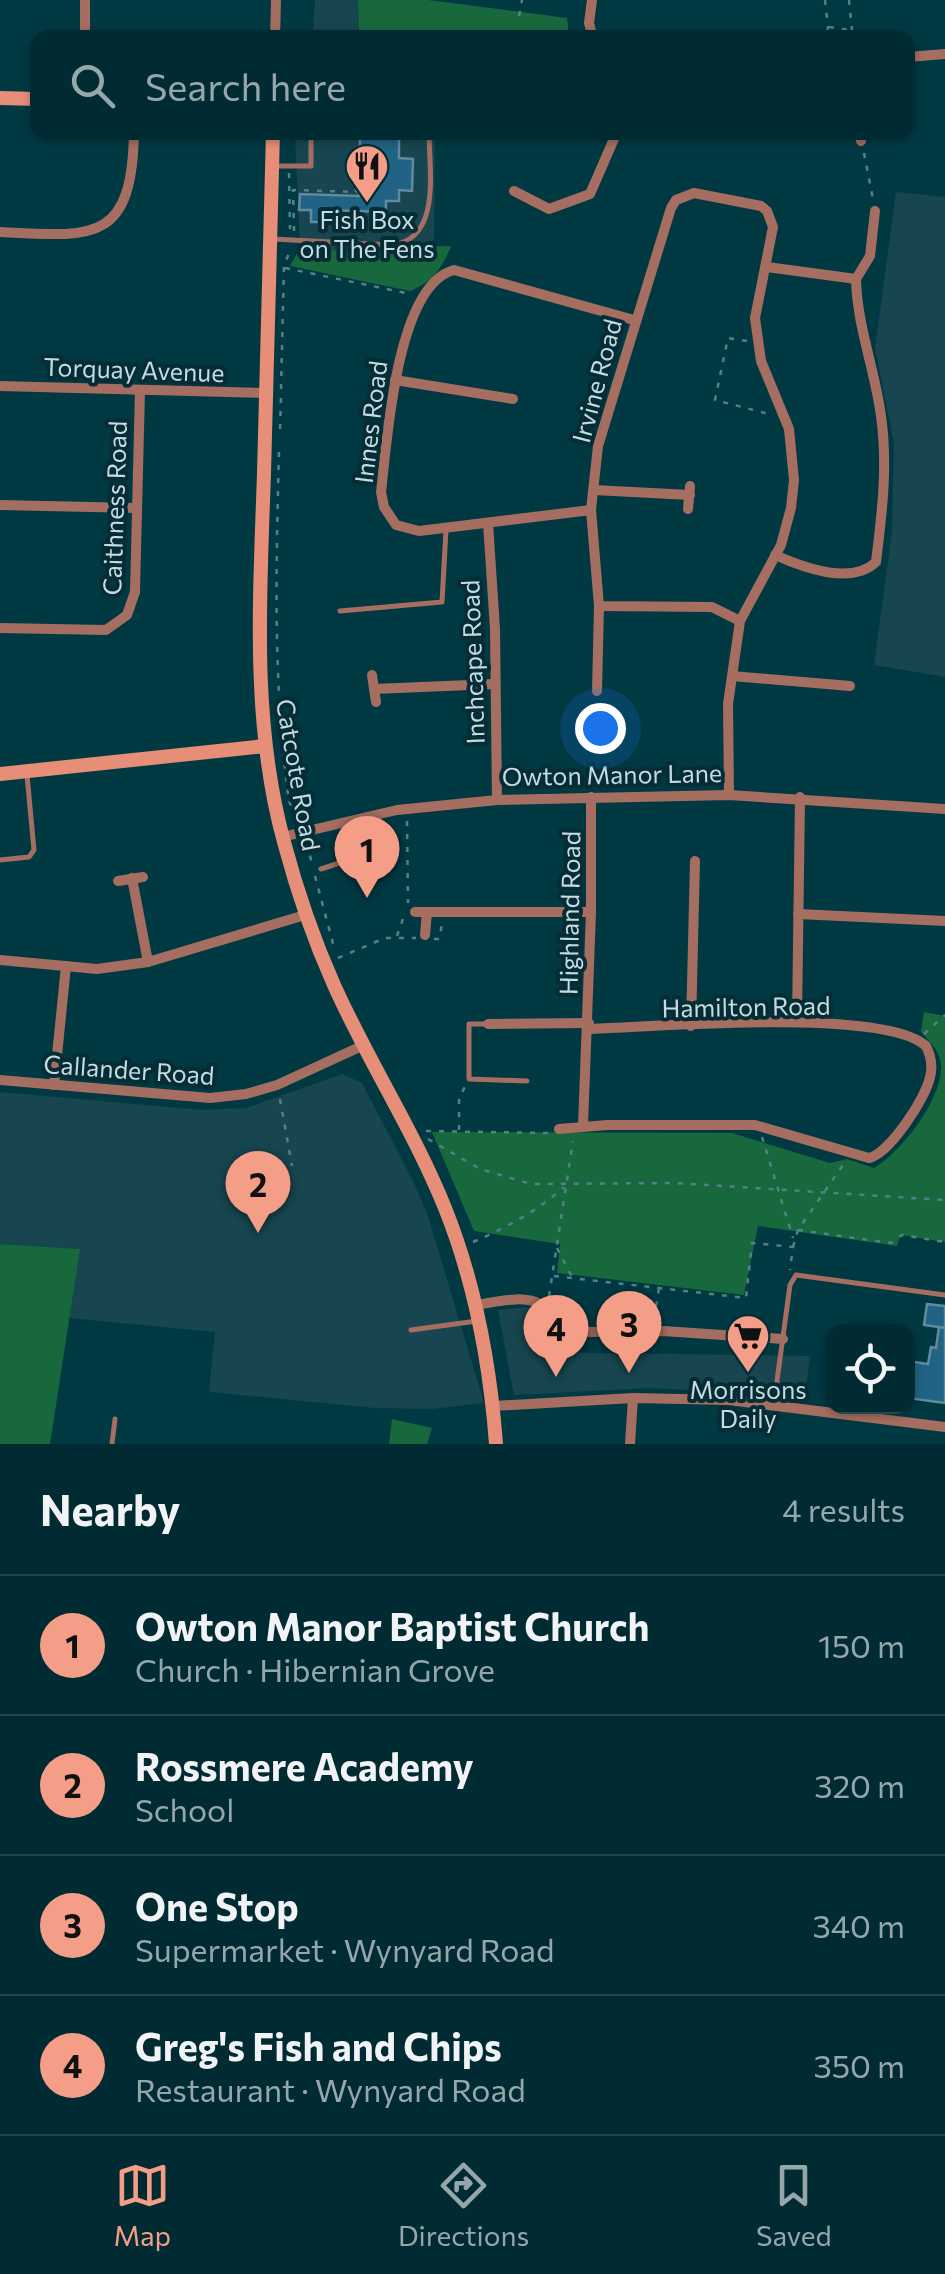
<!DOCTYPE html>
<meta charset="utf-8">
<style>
body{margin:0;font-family:Commissioner,sans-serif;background:#0f373e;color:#f1f3f6}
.controls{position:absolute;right:30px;bottom:30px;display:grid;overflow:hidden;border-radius:20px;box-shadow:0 2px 8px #0004}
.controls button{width:90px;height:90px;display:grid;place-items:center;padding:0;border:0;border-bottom:2px solid #23474d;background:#012b32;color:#f1f3f6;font:50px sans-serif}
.you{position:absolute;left:600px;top:728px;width:35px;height:35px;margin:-25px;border:8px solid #fff;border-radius:50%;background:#1a73e8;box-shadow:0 0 0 15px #1a73e833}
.badge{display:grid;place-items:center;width:65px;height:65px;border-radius:50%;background:#f49e88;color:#111;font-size:32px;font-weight:700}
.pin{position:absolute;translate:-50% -82px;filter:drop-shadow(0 2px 5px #0008)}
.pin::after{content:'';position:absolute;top:52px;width:35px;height:30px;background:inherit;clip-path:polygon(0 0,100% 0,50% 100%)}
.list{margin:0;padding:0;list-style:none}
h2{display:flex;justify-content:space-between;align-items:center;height:130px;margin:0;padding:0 40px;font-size:42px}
h2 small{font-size:32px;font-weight:400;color:#96a7ac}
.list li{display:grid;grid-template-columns:65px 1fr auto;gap:30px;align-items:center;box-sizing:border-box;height:140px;padding:0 40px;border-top:2px solid #23474d}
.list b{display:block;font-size:38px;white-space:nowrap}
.list p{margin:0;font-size:32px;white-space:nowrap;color:#96a7ac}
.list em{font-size:32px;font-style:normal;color:#96a7ac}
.icon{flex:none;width:55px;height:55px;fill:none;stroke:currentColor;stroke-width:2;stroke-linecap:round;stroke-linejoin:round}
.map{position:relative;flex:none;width:945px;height:1444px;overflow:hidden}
.search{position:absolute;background:#012b32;box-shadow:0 2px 8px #0004;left:30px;right:30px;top:30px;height:110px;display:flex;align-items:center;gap:25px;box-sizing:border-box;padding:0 35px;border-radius:20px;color:#96a7ac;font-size:38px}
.sheet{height:690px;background:#012b32}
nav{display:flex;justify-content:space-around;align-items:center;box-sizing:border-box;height:140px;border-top:2px solid #23474d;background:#012b32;font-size:28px;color:#96a7ac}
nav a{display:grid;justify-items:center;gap:5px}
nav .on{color:#f49e88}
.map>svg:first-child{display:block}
</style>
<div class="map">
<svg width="945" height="1444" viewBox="0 0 945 1444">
<rect width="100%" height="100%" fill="#013943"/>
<g fill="#174650">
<path d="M315,0H358L359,37H307L313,31Z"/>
<path d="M295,133H435L434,240L392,254L300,248Z"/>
<path d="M896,192L945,197V677L874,665L892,532L894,443L875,348Z"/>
<path d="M342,1074L362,1083L413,1181L428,1216L484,1403L432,1409L375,1408L209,1392L215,1332L69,1318L79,1249L0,1244V1092L202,1110L246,1108Z"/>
<path d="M531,1307L543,1352L810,1356L805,1396L650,1388L514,1395L498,1310Z"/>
</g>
<g fill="#17683d">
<path d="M358,0H428L567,18L569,37L478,38L449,33L447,37H359Z"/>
<path d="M451,246C442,268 433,282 410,291L290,266L300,248L392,254L418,247Z"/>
<path d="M924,1012L945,1016V1242L900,1235L897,1246L758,1226L744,1295L557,1273L560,1244L474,1231L432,1132L732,1133L830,1163L847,1159L874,1168C901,1152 943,1099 941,1065C940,1051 930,1042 921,1032Z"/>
<path d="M0,1244L80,1249L50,1444H0Z"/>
<path d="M392,1419L432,1428L427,1444H389Z"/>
</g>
<g fill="#216384" stroke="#6289a0" stroke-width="2.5">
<path d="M360,132H388V138L399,139V158L413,159L412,191L399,190V201H386V212L327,210L326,222H311V210H299L300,194L359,196Z"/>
<path d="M927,1304L945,1306V1328L924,1325Z"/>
<path d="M939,1327L945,1328V1403L908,1398V1361L928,1364L931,1347L936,1348Z"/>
</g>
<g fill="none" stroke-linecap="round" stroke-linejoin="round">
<g stroke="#568088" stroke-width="2.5" stroke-dasharray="5 8" stroke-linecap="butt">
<path d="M825,0L828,27L826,38"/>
<path d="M849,0L852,30L857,38"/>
<path d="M519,16L522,0"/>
<path d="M829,27L851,30"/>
<path d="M864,153L873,199"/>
<path d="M289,173L290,229"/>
<path d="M294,231L293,190L356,192L358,132"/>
<path d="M285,268L411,294"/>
<path d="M747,341L728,338L715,400L769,414"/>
<path d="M281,389L284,265L291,249"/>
<path d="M280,429L281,397"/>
<path d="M279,452C276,567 273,679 288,794"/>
<path d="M289,801L298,821"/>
<path d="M407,821L408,903"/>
<path d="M307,843L312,864"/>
<path d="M315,876L335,951"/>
<path d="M397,936L404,916"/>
<path d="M434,939H439L442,924"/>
<path d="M338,958L385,938H416"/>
<path d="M924,1034L945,1015"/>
<path d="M280,1099L292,1166"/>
<path d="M459,1130V1098L466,1085"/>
<path d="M426,1131L548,1133"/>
<path d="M762,1137L793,1238"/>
<path d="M428,1139L480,1169L531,1184L675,1183L945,1200"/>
<path d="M798,1230L891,1243L902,1235L945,1242"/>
<path d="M473,1242C506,1228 537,1211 564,1187"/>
<path d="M793,1247L798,1230L845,1162"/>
<path d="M557,1248L572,1277"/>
<path d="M554,1276L746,1298L752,1243L793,1247L790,1270"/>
<path d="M549,1296L573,1141"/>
<path d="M654,1319L659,1288"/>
</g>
<g stroke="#a56e60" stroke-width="5">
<path d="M275,166H311V132"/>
<path d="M272,239L392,245C442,239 429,169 429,132"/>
<path d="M340,611L442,602L446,530"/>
<path d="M0,860L29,857L34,850L27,775"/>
<path d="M321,869L361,856L357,821"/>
<path d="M488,1024H469V1079L527,1081"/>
<path d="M411,1330L477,1321"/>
<path d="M774,1403L790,1285L796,1275L945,1295"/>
<path d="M112,1444L115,1419"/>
</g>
<g stroke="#a56e60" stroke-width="10">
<path d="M592,0L589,23L593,38"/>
<path d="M85,38V0"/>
<path d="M275,38L276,0"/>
<path d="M908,57L945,54"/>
<path d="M860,132L861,141"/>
<path d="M514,191L549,209L590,194L617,132"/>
<path d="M0,232C94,237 132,243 134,132"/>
<path d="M767,267L856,279C857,326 875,370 881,416C888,466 882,513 876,562C851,586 802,567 775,555"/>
<path d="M856,279L870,256L875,211"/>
<path d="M395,380L513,399"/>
<path d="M0,386L267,393"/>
<path d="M594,490L690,495"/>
<path d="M0,505L137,508"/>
<path d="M688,509L690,486"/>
<path d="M591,510L419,531L396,525L384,507L381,492C387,442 396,285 454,270L634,320"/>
<path d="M488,523L495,629L497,800"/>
<path d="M0,628L106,630L127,615L135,592L140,390"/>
<path d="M372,675L376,702"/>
<path d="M732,676L850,686"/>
<path d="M374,689L494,684"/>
<path d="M597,691L599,606"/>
<path d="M729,795L728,704L740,621L781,545L791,508L794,480L789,429L761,361L755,318L773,227L767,211L761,206L694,193L676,200L671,208L598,446L591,510L599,606L712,607L740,621"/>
<path d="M282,837L397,810L497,800L729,795L945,809"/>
<path d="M132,878L148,962"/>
<path d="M118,881L143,877"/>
<path d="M415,912H591"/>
<path d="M798,914L945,921"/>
<path d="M425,935L427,912"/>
<path d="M0,960L97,969L148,962L305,915"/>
<path d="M797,1021L800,797"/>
<path d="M488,1024L589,1023"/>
<path d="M691,1026L695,861"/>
<path d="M0,1080L210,1098L246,1094L277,1085L364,1045"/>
<path d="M54,1085L66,966"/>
<path d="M583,1126L591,912V797"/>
<path d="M559,1129L607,1125H755L869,1158C889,1154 926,1098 930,1077C933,1066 931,1056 926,1046C884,1007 654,1027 588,1029"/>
<path d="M476,1305C497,1302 523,1294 542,1305C558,1315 566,1327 584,1332L663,1331L783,1339"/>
<path d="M493,1406L633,1398L729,1400L945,1427"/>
<path d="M630,1444L633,1398"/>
</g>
<g stroke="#e68e78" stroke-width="14">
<path d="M0,98L38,99"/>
<path d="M273,132C269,246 268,360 264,473C260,596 251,722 284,842C297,891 313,938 334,985C368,1061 414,1131 445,1208C475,1283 490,1364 496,1444"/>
<path d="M0,774L265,746"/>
</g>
</g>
<defs>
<g id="restaurant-pin" transform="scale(2.25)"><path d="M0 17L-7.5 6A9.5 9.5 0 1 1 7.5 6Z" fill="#f49e88" stroke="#062d35"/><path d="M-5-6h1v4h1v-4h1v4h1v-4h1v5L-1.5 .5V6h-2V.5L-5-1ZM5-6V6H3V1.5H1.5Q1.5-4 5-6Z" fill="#111"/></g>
<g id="supermarket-pin" transform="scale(2.25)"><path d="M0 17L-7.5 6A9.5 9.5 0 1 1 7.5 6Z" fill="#f49e88" stroke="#062d35"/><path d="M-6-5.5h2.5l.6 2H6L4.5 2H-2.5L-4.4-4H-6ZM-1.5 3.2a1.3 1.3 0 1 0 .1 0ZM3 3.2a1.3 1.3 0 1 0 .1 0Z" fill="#111"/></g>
</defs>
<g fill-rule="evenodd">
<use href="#restaurant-pin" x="367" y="166"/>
<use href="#supermarket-pin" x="748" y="1336"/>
</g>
<g text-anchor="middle" stroke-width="8" stroke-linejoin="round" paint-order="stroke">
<g font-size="25" fill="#c3dce2" stroke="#062d35">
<text x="367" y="229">Fish Box<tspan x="367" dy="29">on The Fens</tspan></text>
<text x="748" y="1399">Morrisons<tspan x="748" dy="29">Daily</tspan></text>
</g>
<g font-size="25" fill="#c3dce2" stroke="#062d35">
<text transform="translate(134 370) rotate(2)" y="9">Torquay Avenue</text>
<text transform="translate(597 381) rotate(-75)" y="9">Irvine Road</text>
<text transform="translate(371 422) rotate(-83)" y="9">Innes Road</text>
<text transform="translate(115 508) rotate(-88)" y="9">Caithness Road</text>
<text transform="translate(473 662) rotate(-92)" y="9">Inchcape Road</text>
<text transform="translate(298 775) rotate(80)" y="9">Catcote Road</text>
<text transform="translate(612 775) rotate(-1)" y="9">Owton Manor Lane</text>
<text transform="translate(570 913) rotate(-89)" y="9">Highland Road</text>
<text transform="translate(746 1007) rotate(-1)" y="9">Hamilton Road</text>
<text transform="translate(129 1070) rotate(4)" y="9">Callander Road</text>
</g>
</g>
</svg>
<div class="controls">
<button><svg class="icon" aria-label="locate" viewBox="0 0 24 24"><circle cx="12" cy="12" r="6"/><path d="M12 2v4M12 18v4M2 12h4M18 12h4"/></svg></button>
</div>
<div class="you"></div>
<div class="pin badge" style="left:367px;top:898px">1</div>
<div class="pin badge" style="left:258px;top:1233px">2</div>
<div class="pin badge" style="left:629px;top:1373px">3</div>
<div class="pin badge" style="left:556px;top:1377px">4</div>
<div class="search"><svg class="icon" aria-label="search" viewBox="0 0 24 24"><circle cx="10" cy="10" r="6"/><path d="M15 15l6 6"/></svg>Search here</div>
</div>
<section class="sheet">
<h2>Nearby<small>4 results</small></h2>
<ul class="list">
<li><span class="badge">1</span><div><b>Owton Manor Baptist Church</b><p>Church · Hibernian Grove</p></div><em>150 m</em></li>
<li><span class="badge">2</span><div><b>Rossmere Academy</b><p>School</p></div><em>320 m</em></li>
<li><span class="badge">3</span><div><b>One Stop</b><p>Supermarket · Wynyard Road</p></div><em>340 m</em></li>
<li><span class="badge">4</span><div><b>Greg's Fish and Chips</b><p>Restaurant · Wynyard Road</p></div><em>350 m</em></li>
</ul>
</section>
<nav>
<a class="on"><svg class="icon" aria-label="map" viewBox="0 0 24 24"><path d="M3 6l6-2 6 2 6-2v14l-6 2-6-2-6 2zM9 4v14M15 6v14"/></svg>Map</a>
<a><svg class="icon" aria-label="directions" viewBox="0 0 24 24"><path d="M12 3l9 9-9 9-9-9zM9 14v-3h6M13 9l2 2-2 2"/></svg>Directions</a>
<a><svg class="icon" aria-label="saved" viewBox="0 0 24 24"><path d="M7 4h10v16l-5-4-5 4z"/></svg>Saved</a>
</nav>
